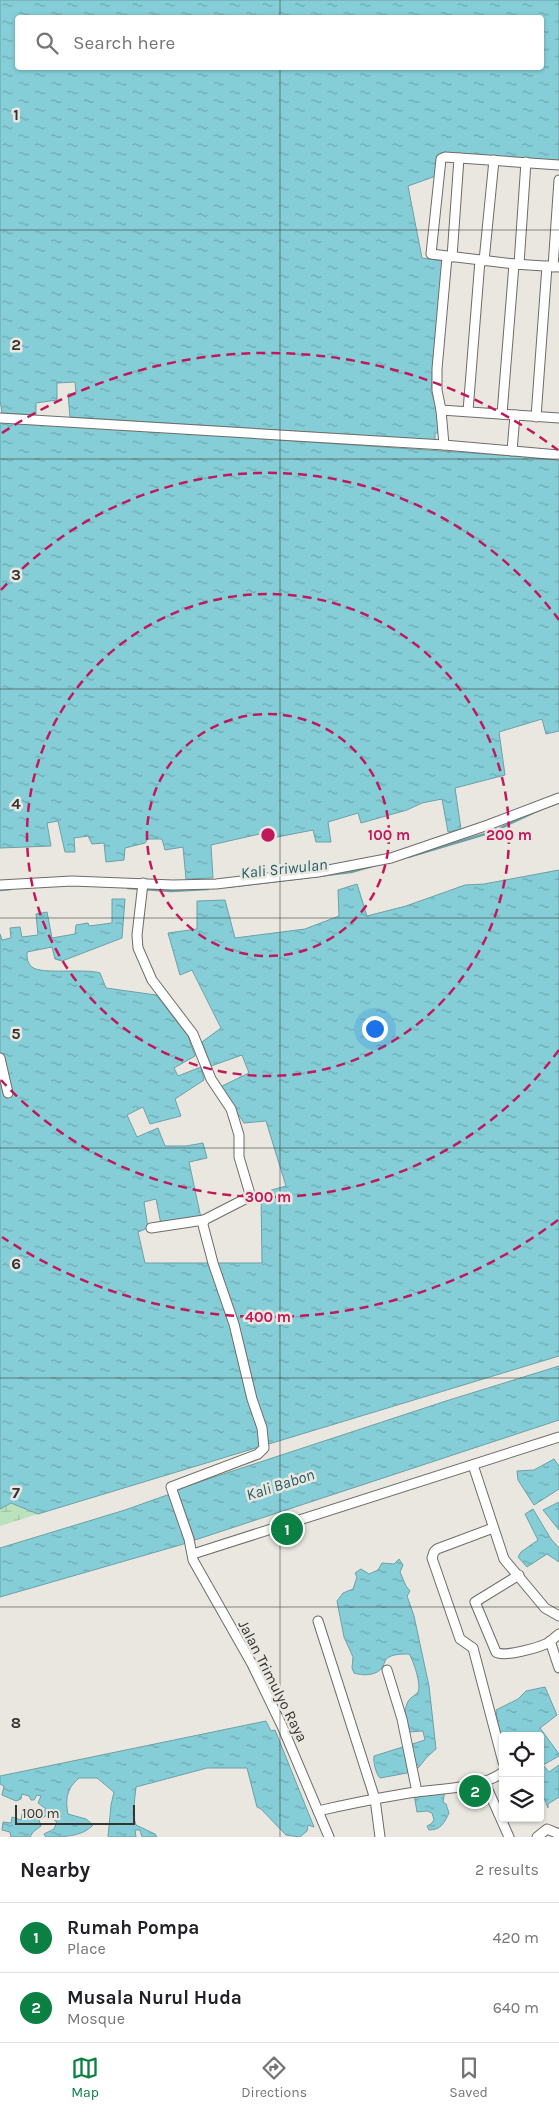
<!DOCTYPE html>
<style>
body{margin:0;font-family:Karla,sans-serif;background:#f6f6f6;color:#202124}
.controls{position:absolute;right:15px;bottom:15px;display:grid;overflow:hidden;border-radius:5px;box-shadow:0 1px 4px #0004}
.controls button{width:45px;height:45px;display:grid;place-items:center;padding:0;border:0;border-bottom:1px solid #e0e0e0;background:#fff;color:#202124;font:25px sans-serif}
.scale{position:absolute;left:15px;bottom:12px;width:120px;box-sizing:border-box;padding-left:5px;border:2px solid #353432;border-top:0;font-size:14px;line-height:18px;white-space:nowrap;color:#353432;-webkit-text-stroke:4px #e9e7e0;paint-order:stroke}
.you{position:absolute;left:374px;top:1028px;width:18px;height:18px;margin:-12px;border:4px solid #fff;border-radius:50%;background:#1a73e8;box-shadow:0 0 0 8px #1a73e833}
.badge{display:grid;place-items:center;width:32px;height:32px;border-radius:50%;background:#0b8043;color:#fff;font-size:16px;font-weight:700}
.pin{position:absolute;translate:-50% -50%;border:2px solid #fff;box-shadow:0 1px 5px #0006}
.list{margin:0;padding:0;list-style:none}
h2{display:flex;justify-content:space-between;align-items:center;height:65px;margin:0;padding:0 20px;font-size:21px}
h2 small{font-size:16px;font-weight:400;color:#757577}
.list li{display:grid;grid-template-columns:32px 1fr auto;gap:15px;align-items:center;box-sizing:border-box;height:70px;padding:0 20px;border-top:1px solid #e0e0e0}
.list b{display:block;font-size:19px;white-space:nowrap}
.list p{margin:0;font-size:16px;white-space:nowrap;color:#757577}
.list em{font-size:16px;font-style:normal;color:#757577}
.icon{flex:none;width:28px;height:28px;fill:none;stroke:currentColor;stroke-width:2;stroke-linecap:round;stroke-linejoin:round}
.map{position:relative;flex:none;width:559px;height:1837px;overflow:hidden}
.search{position:absolute;background:#fff;box-shadow:0 1px 4px #0004;left:15px;right:15px;top:15px;height:55px;display:flex;align-items:center;gap:12px;box-sizing:border-box;padding:0 18px;border-radius:5px;color:#757577;font-size:19px}
.sheet{height:205px;background:#fff}
nav{display:flex;justify-content:space-around;align-items:center;box-sizing:border-box;height:70px;border-top:1px solid #e0e0e0;background:#fff;font-size:14px;color:#757577}
nav a{display:grid;justify-items:center;gap:2px}
nav .on{color:#0b8043}
.map>svg:first-child{display:block}
</style>
<div class="map">
<svg width="559" height="1837" viewBox="0 0 559 1837">
<defs>
<pattern id="wetland-marsh" width="20" height="14" patternUnits="userSpaceOnUse" patternTransform="scale(1.25)"><rect width="20" height="14" fill="#bae3bd"/><path d="M1 5h8M5 5V1M11 12h8M15 12V8" fill="none" stroke="#a0c3a3"/></pattern>
<pattern id="water-ripples" width="26" height="14" patternUnits="userSpaceOnUse" patternTransform="scale(1.25)"><rect width="26" height="14" fill="#85ced8"/><path d="M2 4q2-2 4 0t4 0M15 11q2-2 4 0t4 0" fill="none" stroke="#6ea8b0"/></pattern>
</defs>
<rect width="100%" height="100%" fill="#e9e7e0"/>
<path fill="url(#wetland-marsh)" d="M11,1503L38,1514L0,1526V1509Z"/>
<g fill="url(#water-ripples)" stroke="#6da0a6" fill-rule="evenodd">
<path d="M0,0H559V161L441,154L436,176L408,186L422,258L443,261L431,391L438,412L441,433H435V440L70,417L68,394L76,393L75,382L57,383V400L36,403V415L2,413L0,400ZM18,18H542V68H18Z"/>
<path d="M0,421L559,459V731L546,734L542,719L499,732L505,775L455,788L461,829L448,832L442,799L422,803L407,810L361,823L358,813L328,822L331,842H316L313,830L267,839L264,833L211,845L213,878L186,879L183,847L165,850L162,839H148L145,843L125,848L124,860L106,862L104,843L92,844L88,836L74,838L75,852H65L58,821L47,823L51,846L0,848Z"/>
<path d="M559,870V1356L38,1514L11,1503L0,1509V934L2,940L11,938L10,928L20,927L22,937L38,935L36,914L47,912L52,938L75,934L76,925L88,923L89,926L112,923V899H125L122,938L62,961L55,959L52,947L27,952C27,957 27,963 32,967C42,975 84,968 100,973L106,988L156,995L188,1036L195,1056L174,1068L178,1076L201,1067L204,1080L175,1099L181,1116L150,1124L143,1107L127,1115L137,1137L158,1128L165,1146H186L203,1143L207,1158L189,1162L201,1218L161,1224L156,1199L144,1202L148,1228L138,1232L145,1263H262L261,1193L286,1186L266,1121L244,1123L220,1087L249,1073L242,1055L211,1066L202,1042L221,1028L192,970L180,975L168,933L197,929V901L225,900L235,938L305,929L339,916L338,890L357,884L367,916L406,906L465,885L484,884Z"/>
<path d="M559,1366V1420L195,1540L177,1490L184,1487L446,1401Z"/>
<path d="M554,1459L559,1466V1489L534,1505L518,1480L517,1471L534,1470Z"/>
<path d="M170,1494L187,1543L0,1597V1548L125,1510Z"/>
<path d="M559,1502V1530L543,1510Z"/>
<path d="M533,1509L551,1539L559,1548V1562L547,1554L527,1567L518,1557L521,1552L538,1540L525,1514Z"/>
<path d="M399,1559L403,1565L400,1572L406,1586L410,1591L407,1596L414,1616L429,1686L436,1749L427,1757L419,1767L407,1773L380,1778C376,1774 373,1762 374,1756L425,1740L423,1731L409,1732C405,1723 403,1708 409,1700C411,1697 416,1695 418,1692C422,1686 413,1659 409,1654C402,1654 395,1654 389,1657C385,1659 385,1662 383,1666C378,1676 363,1676 354,1673L352,1668L353,1657L344,1637L337,1601L343,1593L353,1589L357,1577L355,1573L361,1569L369,1574L378,1570L382,1563L394,1564Z"/>
<path d="M545,1687L557,1715L540,1728L559,1754V1756L543,1765L549,1772L559,1765V1797L548,1804V1808L544,1798L540,1796V1736H509L505,1734L499,1736L496,1710L518,1699L526,1691Z"/>
<path d="M266,1721L271,1731L275,1730L314,1827L308,1825L307,1831L300,1837L286,1835L261,1809L257,1807L247,1768H207L136,1787L133,1814L136,1825L155,1834L157,1837H142L140,1830H135L136,1837H108L111,1805L114,1792L97,1778H79C67,1788 65,1799 68,1814L86,1819L93,1825C82,1837 62,1837 46,1837L44,1834L54,1829L57,1822L47,1815L39,1820L41,1826L33,1832L30,1837H11L10,1832L2,1830L3,1822L11,1823L12,1817L21,1820L23,1810H29L32,1808V1812L38,1809L41,1813L46,1809L38,1803L41,1796L37,1795L34,1800H31L29,1796L22,1794L21,1799L16,1801L2,1795L4,1786L0,1784V1776Z"/>
<path d="M445,1790L443,1802L446,1804L449,1813C444,1823 441,1830 429,1830L427,1826L431,1824L434,1820L432,1813L427,1811L417,1812L414,1794Z"/>
</g>
<g fill="none" stroke-linecap="round" stroke-linejoin="round">
<g stroke="#6da0a6" stroke-width="2.5">
<path d="M408,857L492,832L541,809"/>
<path d="M226,887L351,872L376,865"/>
<path d="M128,888L171,891L208,889"/>
<path d="M0,890L11,889"/>
</g>
<g stroke="#6f6d67" stroke-width="11">
<g id="minor">
<path d="M559,165L445,157L441,159L431,254L514,264L559,267"/>
<path d="M452,257L459,158"/>
<path d="M484,261L494,160"/>
<path d="M519,264L526,162"/>
<path d="M553,267L559,180"/>
<path d="M441,410L559,418"/>
<path d="M468,411L480,260"/>
<path d="M502,414L514,264"/>
<path d="M536,417L547,266"/>
<path d="M0,418L444,445L559,455"/>
<path d="M444,445L441,410L437,390V369L447,257"/>
<path d="M512,451L515,415"/>
<path d="M143,883L137,935L138,948L152,980L193,1034L211,1079L231,1109L239,1135V1157L250,1194L247,1198L204,1220L203,1225L213,1263L234,1324L252,1399L262,1428L264,1448L258,1454L171,1487L189,1539L193,1560L252,1664L282,1726L329,1837"/>
<path d="M0,885L72,881L173,885L216,884L318,872L391,858L488,825L559,798"/>
<path d="M0,1058L8,1093"/>
<path d="M151,1228L204,1220"/>
<path d="M473,1465L504,1559L545,1608L559,1616"/>
<path d="M493,1528L437,1549L434,1552L432,1558L460,1639L473,1648L503,1762"/>
<path d="M193,1554L559,1437"/>
<path d="M519,1575L475,1602L496,1652C503,1658 541,1647 550,1642C553,1639 556,1636 559,1634"/>
<path d="M318,1621L375,1799L380,1837"/>
<path d="M550,1641L559,1668"/>
<path d="M387,1670L402,1719L417,1792"/>
<path d="M484,1781L509,1837"/>
<path d="M318,1811C348,1804 379,1798 409,1793C435,1789 482,1789 503,1772"/>
<path d="M537,1837L547,1829L559,1834"/>
</g>
</g>
<use href="#minor" stroke="#fff" stroke-width="9"/>
</g>
<path fill="none" stroke="#353432" stroke-width="1" stroke-opacity="0.55" d="M280,0V18M280,68V1837M0,230H559M0,459H559M0,689H559M0,918H559M0,1148H559M0,1378H559M0,1607H559"/>
<g fill="none" stroke="#c2185b" stroke-width="2.5" stroke-dasharray="9 6">
<circle cx="268" cy="835" r="121"/>
<circle cx="268" cy="835" r="241"/>
<path d="M559 1050A362 362 0 0 1 1 1080M1 590A362 362 0 0 1 559 620"/>
<path d="M558 1220A482 482 0 0 1 2 1237M2 433A482 482 0 0 1 558 450"/>
</g>
<g text-anchor="middle" stroke-width="5" stroke-linejoin="round" paint-order="stroke">
<g font-size="15" fill="#353432" stroke="#e9e7e0">
<text transform="translate(273 1681) rotate(63)" y="5">Jalan Trimulyo Raya</text>
</g>
<g font-size="16" font-style="italic" fill="#225e66" stroke="#e9e7e0">
<text transform="translate(284 868) rotate(-6)" y="6">Kali Sriwulan</text>
<text transform="translate(280 1484) rotate(-18)" y="6">Kali Babon</text>
</g>
</g>
<g font-size="16" text-anchor="middle" font-weight="bold" fill="#353432" stroke="#e9e7e0" stroke-width="5" stroke-linejoin="round" paint-order="stroke">
<text x="16" y="120">1</text>
<text x="16" y="350">2</text>
<text x="16" y="580">3</text>
<text x="16" y="809">4</text>
<text x="16" y="1039">5</text>
<text x="16" y="1269">6</text>
<text x="16" y="1498">7</text>
<text x="16" y="1728">8</text>
</g>
<circle cx="268" cy="835" r="8" fill="#c2185b" stroke="#e9e7e0" stroke-width="2.5"/>
<g font-size="15" text-anchor="middle" font-weight="bold" fill="#c2185b" stroke="#e9e7e0" stroke-width="5" stroke-linejoin="round" paint-order="stroke">
<text x="389" y="840">100 m</text>
<text x="509" y="840">200 m</text>
<text x="268" y="1202">300 m</text>
<text x="268" y="1322">400 m</text>
</g>
</svg>
<div class="controls">
<button><svg class="icon" aria-label="locate" viewBox="0 0 24 24"><circle cx="12" cy="12" r="6"/><path d="M12 2v4M12 18v4M2 12h4M18 12h4"/></svg></button>
<button><svg class="icon" aria-label="layers" viewBox="0 0 24 24"><path d="M12 4l9 5-9 5-9-5zM3 14l9 5 9-5"/></svg></button>
</div>
<div class="scale">100 m</div>
<div class="you"></div>
<div class="pin badge" style="left:287px;top:1529px">1</div>
<div class="pin badge" style="left:475px;top:1791px">2</div>
<div class="search"><svg class="icon" aria-label="search" viewBox="0 0 24 24"><circle cx="10" cy="10" r="6"/><path d="M15 15l6 6"/></svg>Search here</div>
</div>
<section class="sheet">
<h2>Nearby<small>2 results</small></h2>
<ul class="list">
<li><span class="badge">1</span><div><b>Rumah Pompa</b><p>Place</p></div><em>420 m</em></li>
<li><span class="badge">2</span><div><b>Musala Nurul Huda</b><p>Mosque</p></div><em>640 m</em></li>
</ul>
</section>
<nav>
<a class="on"><svg class="icon" aria-label="map" viewBox="0 0 24 24"><path d="M3 6l6-2 6 2 6-2v14l-6 2-6-2-6 2zM9 4v14M15 6v14"/></svg>Map</a>
<a><svg class="icon" aria-label="directions" viewBox="0 0 24 24"><path d="M12 3l9 9-9 9-9-9zM9 14v-3h6M13 9l2 2-2 2"/></svg>Directions</a>
<a><svg class="icon" aria-label="saved" viewBox="0 0 24 24"><path d="M7 4h10v16l-5-4-5 4z"/></svg>Saved</a>
</nav>
